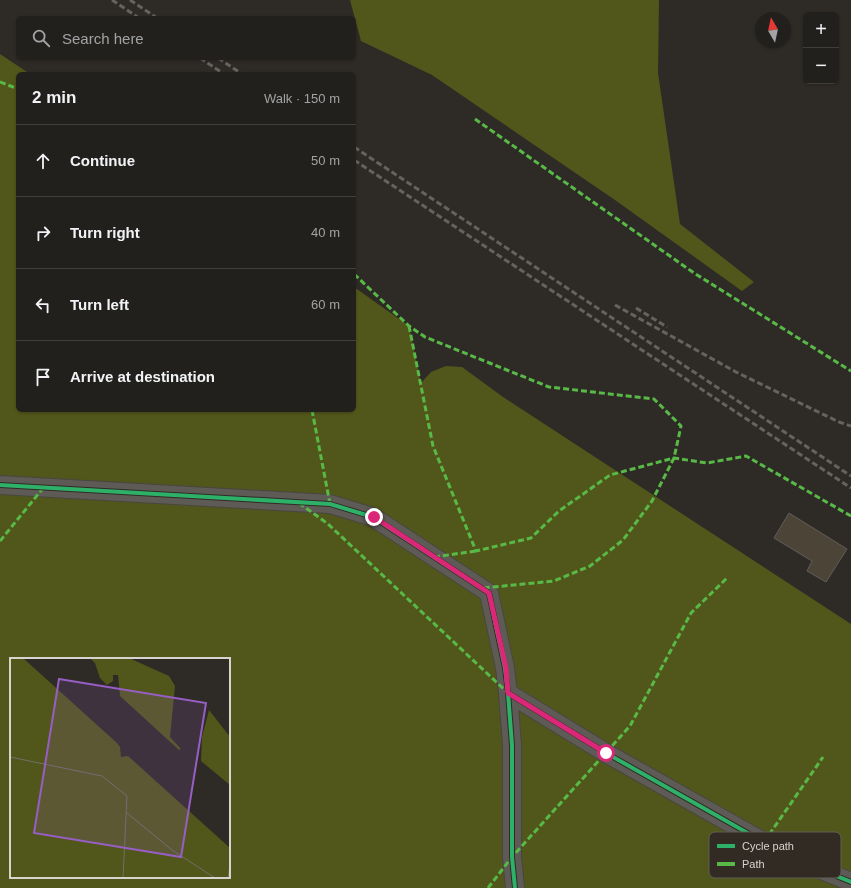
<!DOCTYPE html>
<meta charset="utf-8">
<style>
body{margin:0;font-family:Helvetica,sans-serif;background:#2e2d2a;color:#f1f3f6}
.controls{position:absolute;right:12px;top:12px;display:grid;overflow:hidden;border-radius:6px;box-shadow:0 1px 3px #0004}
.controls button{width:36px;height:36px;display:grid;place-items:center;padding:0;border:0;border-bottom:1px solid #3f3e3b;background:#22201d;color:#f1f3f6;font:20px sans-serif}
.compass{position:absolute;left:755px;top:12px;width:36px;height:36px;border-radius:50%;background:#22201d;box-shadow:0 1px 3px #0004;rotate:351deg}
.stop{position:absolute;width:12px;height:12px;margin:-9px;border:3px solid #db2777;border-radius:50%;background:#fff}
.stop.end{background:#db2777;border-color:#fff;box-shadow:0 1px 4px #0008}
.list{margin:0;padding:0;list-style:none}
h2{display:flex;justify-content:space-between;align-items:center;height:52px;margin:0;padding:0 16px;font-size:17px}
h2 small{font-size:13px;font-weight:400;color:#a2a3a4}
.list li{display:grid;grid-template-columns:26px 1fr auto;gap:12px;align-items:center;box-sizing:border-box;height:72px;padding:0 16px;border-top:1px solid #3f3e3b}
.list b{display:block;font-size:15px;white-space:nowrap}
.list em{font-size:13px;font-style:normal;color:#a2a3a4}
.icon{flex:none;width:22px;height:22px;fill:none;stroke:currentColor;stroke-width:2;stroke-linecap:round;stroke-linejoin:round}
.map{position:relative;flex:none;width:851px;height:888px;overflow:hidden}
.search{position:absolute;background:#22201d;box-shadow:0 1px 3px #0004;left:16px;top:16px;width:340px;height:44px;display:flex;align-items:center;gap:10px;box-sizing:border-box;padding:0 14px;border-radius:6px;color:#a2a3a4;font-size:15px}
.panel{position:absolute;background:#22201d;box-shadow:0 1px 3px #0004;left:16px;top:72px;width:340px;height:340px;border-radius:6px}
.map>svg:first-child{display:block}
</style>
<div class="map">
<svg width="851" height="888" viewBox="0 0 851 888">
<rect width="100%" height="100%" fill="#2e2b27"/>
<g fill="#51571a" fill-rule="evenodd">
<path d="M350,0H659L658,73L680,224L754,282L742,291L615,200L432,75L361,41Z"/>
<path d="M0,54L30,74H18V410H354V287L409,326L421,383L431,372L446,366L462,367L503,397L851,624V888H0ZM11,659H229V877H11Z"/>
</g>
<path fill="#4c4436" stroke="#605d5a" d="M789,513L847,549L826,582L807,571L812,561L774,538Z"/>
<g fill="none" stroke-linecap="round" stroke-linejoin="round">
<g stroke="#484642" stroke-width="20">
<g id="minor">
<path d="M0,485L330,504L373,517L489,593L505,668L508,693L512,745V857L515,888"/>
<path d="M508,693L606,753L792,858L851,882"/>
</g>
</g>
<use href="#minor" stroke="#5e5b57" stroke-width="18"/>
<g stroke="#656260" stroke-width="3" stroke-dasharray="6 3" stroke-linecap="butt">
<path d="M112,0L139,18"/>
<path d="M130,0L157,18"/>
<path d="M200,58L224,74"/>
<path d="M218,58L242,74"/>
<path d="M354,147L851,476"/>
<path d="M354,160L851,488"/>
<path d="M615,305L736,372L839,422L851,426"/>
<path d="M636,308L667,327"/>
</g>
<g stroke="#58b947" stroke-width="3" stroke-dasharray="6 3" stroke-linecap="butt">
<path d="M0,82L18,89"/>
<path d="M475,119L694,273L851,371"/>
<path d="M354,274L409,326L425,337L549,387L654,399L681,426L674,458L652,501L623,540L590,566L554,581L483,588"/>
<path d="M409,326L433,446L476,551L531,538L559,511L610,475L674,458L707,463L746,456L851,516"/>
<path d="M312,410L330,504"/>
<path d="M299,503L328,524L508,693"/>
<path d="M0,541L44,487"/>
<path d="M434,557L476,551"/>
<path d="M764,842L823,757"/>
<path d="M488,888L512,857L630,726L691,613L727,578"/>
</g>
<g stroke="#312b24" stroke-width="6">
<g id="cycleway">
<path d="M0,485L330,504L373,517L489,593L505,668L508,693L512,745V857L515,888"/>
<path d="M508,693L606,753L792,858L851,882"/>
</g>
</g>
<use href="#cycleway" stroke="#2db169" stroke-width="4"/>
</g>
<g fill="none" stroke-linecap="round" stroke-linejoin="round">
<path stroke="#db2777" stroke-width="5" d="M374,517L489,593L506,668L508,693L606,753"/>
</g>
<g transform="translate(10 658)">
<rect width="220" height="220" fill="#2e2b27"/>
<path d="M0,0H13L107,85L110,89L111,99L118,98L220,190V220H0ZM80,0H119L159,18L165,28L160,79L171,91L169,92L110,38L108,17H103V23L97,27L90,20L85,5ZM199,52L220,79V127L191,103L192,79Z" fill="#51571a"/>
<path fill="none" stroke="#726e6a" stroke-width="1" d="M0,99L92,118L117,138L113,220M117,155L162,192L205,220M218,220L220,207"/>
<path fill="#975ec4" fill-opacity="0.15" stroke="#975ec4" stroke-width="2" d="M49,21L196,45L171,199L24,175Z"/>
<rect width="220" height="220" fill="none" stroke="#d7d3ce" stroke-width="2"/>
</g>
<rect x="709" y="832" width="132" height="46" rx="6" fill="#312b24" stroke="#635d57" stroke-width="1"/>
<rect x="717" y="844" width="18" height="4" fill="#2db169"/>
<rect x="717" y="862" width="18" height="4" fill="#58b947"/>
<g font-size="11" fill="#d7d3ce">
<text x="742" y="850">Cycle path</text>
<text x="742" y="868">Path</text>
</g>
</svg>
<div class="controls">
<button>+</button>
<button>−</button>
</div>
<svg class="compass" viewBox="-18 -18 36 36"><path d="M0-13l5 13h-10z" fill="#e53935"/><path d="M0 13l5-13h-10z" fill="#a2a3a4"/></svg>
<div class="stop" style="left:606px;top:753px"></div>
<div class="stop end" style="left:374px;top:517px"></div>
<div class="search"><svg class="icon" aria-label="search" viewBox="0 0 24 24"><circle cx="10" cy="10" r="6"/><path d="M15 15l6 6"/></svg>Search here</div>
<section class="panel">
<h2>2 min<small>Walk · 150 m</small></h2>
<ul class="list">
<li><svg class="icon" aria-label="ahead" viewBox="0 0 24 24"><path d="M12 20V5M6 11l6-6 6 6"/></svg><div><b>Continue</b></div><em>50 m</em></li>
<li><svg class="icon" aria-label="right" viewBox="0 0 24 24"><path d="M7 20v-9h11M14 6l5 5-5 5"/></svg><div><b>Turn right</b></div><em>40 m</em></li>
<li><svg class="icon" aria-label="left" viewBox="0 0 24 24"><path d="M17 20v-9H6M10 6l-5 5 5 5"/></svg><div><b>Turn left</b></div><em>60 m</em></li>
<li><svg class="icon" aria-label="arrive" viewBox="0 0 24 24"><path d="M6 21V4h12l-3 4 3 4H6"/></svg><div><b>Arrive at destination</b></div></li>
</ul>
</section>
</div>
